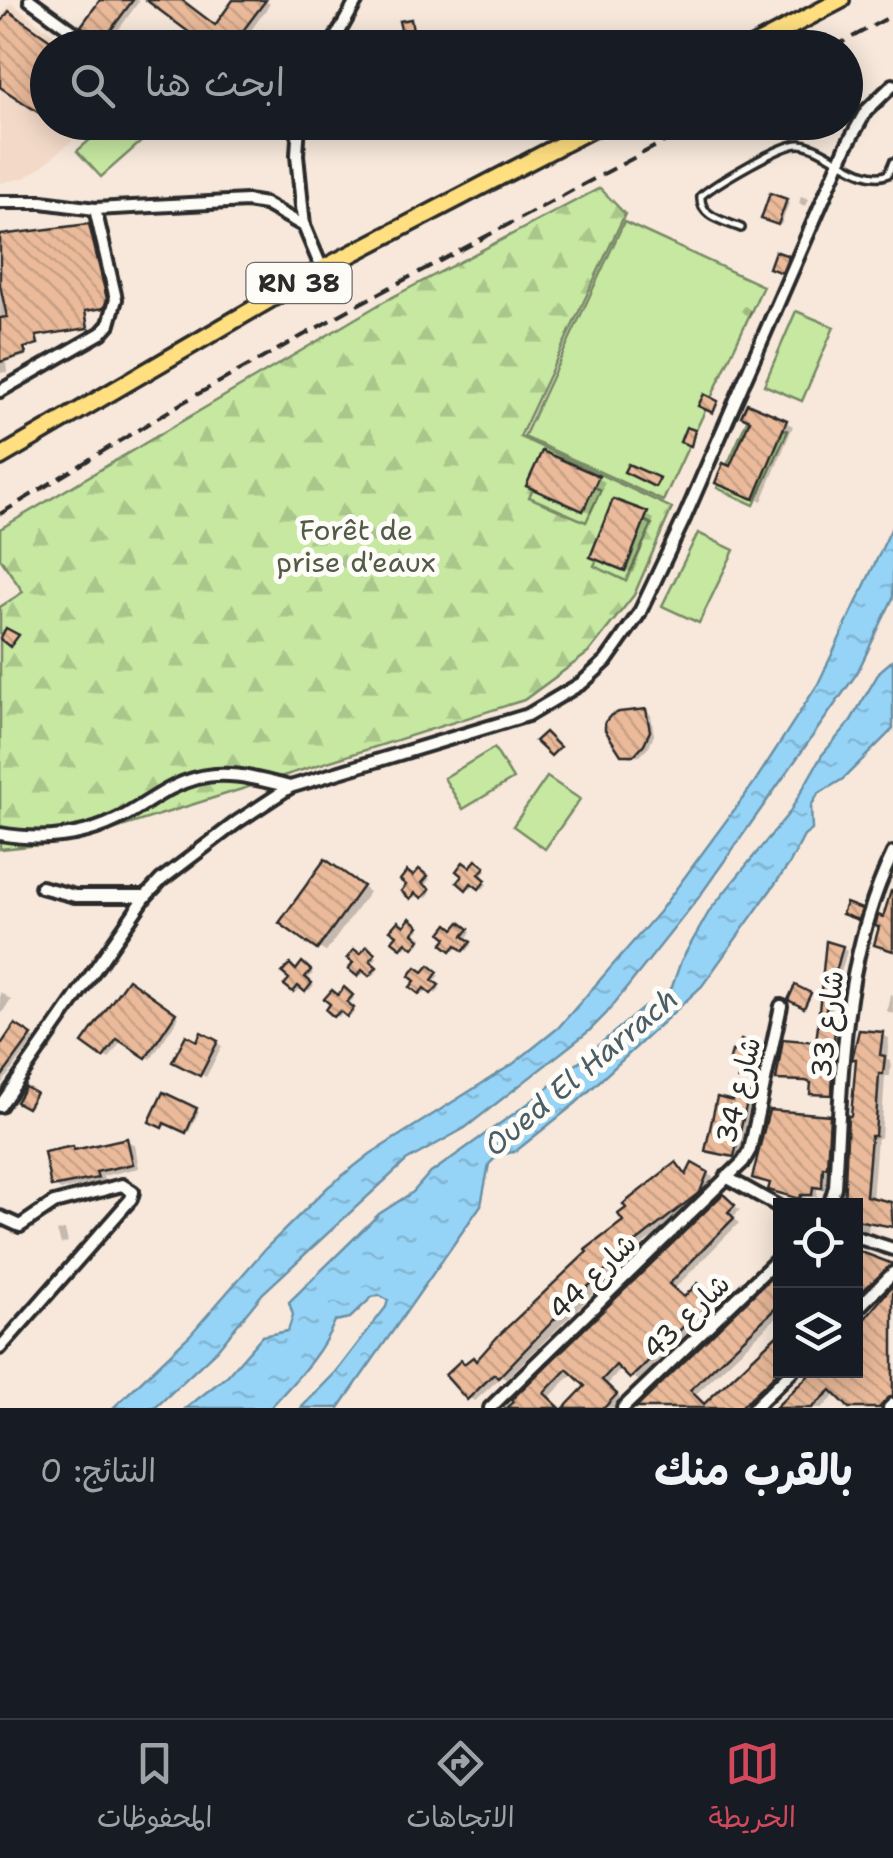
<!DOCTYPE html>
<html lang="ar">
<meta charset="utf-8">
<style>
body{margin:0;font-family:"Shantell Sans","Playpen Sans Arabic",sans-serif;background:#242831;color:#f1f3f6;direction:rtl}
.controls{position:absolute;right:30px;bottom:30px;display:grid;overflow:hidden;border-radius:0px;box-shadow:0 5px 25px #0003}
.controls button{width:90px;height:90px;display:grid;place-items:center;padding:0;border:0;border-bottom:2px solid #363941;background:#171b24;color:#f1f3f6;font:50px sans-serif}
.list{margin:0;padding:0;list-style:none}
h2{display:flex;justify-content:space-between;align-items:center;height:130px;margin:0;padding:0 40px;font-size:42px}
h2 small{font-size:32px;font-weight:400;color:#9ea1a6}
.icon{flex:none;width:55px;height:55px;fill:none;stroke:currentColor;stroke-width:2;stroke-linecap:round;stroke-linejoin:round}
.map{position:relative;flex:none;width:893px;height:1408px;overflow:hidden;direction:ltr}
.search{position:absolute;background:#171b24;box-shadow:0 5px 25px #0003;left:30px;right:30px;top:30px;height:110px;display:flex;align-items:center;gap:25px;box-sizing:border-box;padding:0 35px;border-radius:55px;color:#9ea1a6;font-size:38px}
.sheet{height:310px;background:#171b24}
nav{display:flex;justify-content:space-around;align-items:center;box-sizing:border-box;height:140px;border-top:2px solid #363941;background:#171b24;font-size:28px;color:#9ea1a6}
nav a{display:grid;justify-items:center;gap:5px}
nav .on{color:#d1495b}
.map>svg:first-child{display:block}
</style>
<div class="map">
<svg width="893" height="1408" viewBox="0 0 893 1408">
<defs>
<pattern id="forest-firs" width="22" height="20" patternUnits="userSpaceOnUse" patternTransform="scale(2.5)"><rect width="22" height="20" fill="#c6e8a1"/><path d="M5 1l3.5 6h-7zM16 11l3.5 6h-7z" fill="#aac78b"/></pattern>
<pattern id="water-ripples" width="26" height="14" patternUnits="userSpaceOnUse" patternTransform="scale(2.5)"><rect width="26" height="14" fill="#96d4f7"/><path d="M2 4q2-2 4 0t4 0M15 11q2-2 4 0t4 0" fill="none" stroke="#81b6d4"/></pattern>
<pattern id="building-back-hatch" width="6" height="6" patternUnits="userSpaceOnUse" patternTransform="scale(2.5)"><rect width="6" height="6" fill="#eaba9a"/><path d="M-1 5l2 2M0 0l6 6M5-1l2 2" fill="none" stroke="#c9a085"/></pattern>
</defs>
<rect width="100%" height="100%" fill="#f7e8db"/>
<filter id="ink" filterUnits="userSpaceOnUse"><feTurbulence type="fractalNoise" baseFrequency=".01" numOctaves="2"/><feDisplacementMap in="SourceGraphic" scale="20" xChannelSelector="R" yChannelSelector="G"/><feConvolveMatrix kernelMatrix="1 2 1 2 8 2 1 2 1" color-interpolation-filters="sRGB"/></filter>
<g filter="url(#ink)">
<path fill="#f3dac8" d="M11,3L70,47L48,48V122L93,123L40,168L24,178L0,183V17Z"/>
<path fill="url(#forest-firs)" stroke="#788a66" stroke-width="2.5" d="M600,188L625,214L520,437L672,508L634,595L588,653L524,700L77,841L0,849V607L23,592L0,558V529L385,301Z"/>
<g fill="#c6e8a1" stroke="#788a66" stroke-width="2.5">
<path d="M109,123H156L159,126L101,177L77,151Z"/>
<path d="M624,222L763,286L663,501L524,437Z"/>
<path d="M796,311L834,327L802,401L764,385Z"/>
<path d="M750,414L788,431L754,505L717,488Z"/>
<path d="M544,465L601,490L586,522L529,497Z"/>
<path d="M620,509L652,524L626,581L594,566Z"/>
<path d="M698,533L734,550L699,623L662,606Z"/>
<path d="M494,748L513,779L463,809L444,778Z"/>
<path d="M547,777L580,799L545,849L513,826Z"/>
</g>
<g fill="url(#water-ripples)" stroke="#6b90a5" stroke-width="2.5">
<path d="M893,525V598L857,673L699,897L606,1014L589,1031L465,1128L406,1161L263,1293L217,1350L155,1408H113L190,1335L266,1248L328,1187L370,1154L513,1064L558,1028L659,912L754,783L818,684Z"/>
<path d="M893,660V729L843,779L818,794L811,806L812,830L804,836L790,863L702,986L576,1103L516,1151L497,1156L489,1164L481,1205L339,1408H301L336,1372L386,1307L388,1300L379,1295L372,1297L350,1318L335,1321C320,1357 295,1380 270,1408H186L227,1376L262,1336L288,1331L293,1315L289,1302L379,1214L413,1192L428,1175L533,1100L643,1008L665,995L672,987L681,961L710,910L789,813L822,755L850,722L880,671Z"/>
</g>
<g fill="#0003">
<path d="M103,0H140L109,43L103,40Z"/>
<path d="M150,0H179L216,27L236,0H264L270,4L238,48H201L206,41Z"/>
<path d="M58,122H101L83,139Z"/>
<path d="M825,122L832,124L830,131L823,128Z"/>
<path d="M772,196L789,203L781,225L764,218Z"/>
<path d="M801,196L809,199L806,206L799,204Z"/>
<path d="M88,227L91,229L109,302L107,309L87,312L90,329L38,337L40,345L26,349L27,356L6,362L7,372L0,373V238Z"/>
<path d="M745,306L753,312L749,317L741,311Z"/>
<path d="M786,422L793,426L762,501L726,486L732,470Z"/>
<path d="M598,478L605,482L591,513L537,489Z"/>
<path d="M647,515L654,519L633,573L600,560Z"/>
<path d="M646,711L651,715L654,735L649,747L640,756L629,757L623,754Z"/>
<path d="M476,863L486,870L480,878L487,884L483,889L475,883L471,889L461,882Z"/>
<path d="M333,866L369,892L326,952L318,948Z"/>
<path d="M420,872L430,879L424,886L431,892L426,898L419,892L414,898L405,891Z"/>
<path d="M411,922L420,929L414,936L421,942L417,947L409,942L405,948L395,940Z"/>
<path d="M461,925L471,932L465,940L472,945L467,951L460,945L455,951L446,944Z"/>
<path d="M842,948L847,951L830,1013L827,1012L822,1009Z"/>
<path d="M367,950L377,957L371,964L378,970L374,975L366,970L361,976L352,968Z"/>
<path d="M303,966L313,973L307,980L314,986L309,991L302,986L297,992L287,984Z"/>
<path d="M429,968L439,975L433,983L440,988L436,994L428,988L424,994L414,987Z"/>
<path d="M129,982L179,1017L151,1059L122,1040L109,1059L86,1043Z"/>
<path d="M345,991L354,998L348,1005L355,1011L351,1016L344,1011L339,1017L329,1009Z"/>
<path d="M0,992L11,1000L1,1014L0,1013Z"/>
<path d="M890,994L893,995V1014L887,1011Z"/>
<path d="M834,1022L837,1024L835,1040L839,1042L834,1095L816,1094L813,1082L779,1079L819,1044Z"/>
<path d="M16,1027L35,1039L0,1086V1051Z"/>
<path d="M202,1035L222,1046L206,1077L176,1061L198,1044Z"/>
<path d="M882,1035L889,1038L887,1059L891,1062L890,1076H885L881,1138H877L872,1200L893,1206V1228L869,1223L868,1231L856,1230V1206Z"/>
<path d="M762,1047L767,1050L757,1081L741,1078L744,1067L732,1063Z"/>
<path d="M164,1095L199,1111L189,1132L167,1123L165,1127L152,1121Z"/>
<path d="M748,1096L753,1099L740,1158L713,1153L735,1104Z"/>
<path d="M830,1117L835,1120L832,1168H827V1189H817V1197H805V1199L776,1192Z"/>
<path d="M127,1141L135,1145L139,1168L103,1176L104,1181L61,1190L54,1186L73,1148L78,1151Z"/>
<path d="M677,1165L689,1176L694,1167L713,1177L703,1198L622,1261L624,1263L506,1379L501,1377L475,1401L469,1398L465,1366L478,1363L626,1221Z"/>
<path d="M723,1197L740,1210L733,1217L739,1223L674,1289L686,1299L699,1286L719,1304L639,1381L622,1368L607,1385L622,1399L614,1408H569L588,1386L574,1372L549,1398L560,1408H509Z"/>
<path d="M65,1230L68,1242L61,1244L57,1231Z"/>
<path d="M859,1254L893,1265V1271L856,1306V1257Z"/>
<path d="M780,1272V1314L695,1395L705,1406L780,1335V1370H788L749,1408H638Z"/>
<path d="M893,1290V1402L888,1408H844L849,1404L838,1393L822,1408H779L856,1370V1332Z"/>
</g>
<g fill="url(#building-back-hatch)" stroke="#2b2b2b" stroke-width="2.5">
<path d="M100,0H133L102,42L81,26Z"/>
<path d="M146,0H182L215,25L233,0H266L230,48H198L202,42Z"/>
<path d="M9,11L62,48H48V119L0,87V24Z"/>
<path d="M411,19L414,36L403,38L399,21Z"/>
<path d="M53,122H91L75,137Z"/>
<path d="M770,193L787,199L778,225L761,219Z"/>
<path d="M89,224L107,299L104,308L85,311L88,328L36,336L38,344L24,348L26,354L0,362V318L7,317L0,285V235Z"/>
<path d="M775,251L789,256L782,273L769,268Z"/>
<path d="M704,394L718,401L713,413L698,406Z"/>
<path d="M747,403L787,420L754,499L715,483L723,463L730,466L750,420L741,416Z"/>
<path d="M686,427L695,430L691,446L680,442Z"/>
<path d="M542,451L599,476L583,511L526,486Z"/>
<path d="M628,464L660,478L655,487L624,472Z"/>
<path d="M613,499L648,512L625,571L590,557Z"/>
<path d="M6,628L19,635L10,647L0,639Z"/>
<path d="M646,709L650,731L644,744L634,755H621L605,730V722L611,715L619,712Z"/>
<path d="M545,732L560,747L551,756L535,741Z"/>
<path d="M325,859L363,886L317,950L279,923Z"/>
<path d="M476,860L485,867L479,874L486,880L479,889L471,883L466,890L457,882L462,876L456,871L463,862L470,867Z"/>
<path d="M419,869L428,876L422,883L430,889L422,898L415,893L410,899L401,891L406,885L400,880L407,871L413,876Z"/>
<path d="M891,891H893V951L874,945L879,927L875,926L878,915L883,917Z"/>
<path d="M846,903L862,909L858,920L842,914Z"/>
<path d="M410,918L419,926L413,933L420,939L413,948L406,942L401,948L392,941L397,935L390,930L398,921L404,926Z"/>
<path d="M460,922L469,929L463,936L471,942L463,951L456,945L451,951L442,944L447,938L441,933L448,924L454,929Z"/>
<path d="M826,941L843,946L825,1012L819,1011Z"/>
<path d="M367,946L375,954L370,961L377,967L369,976L362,970L357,976L348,969L353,963L347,958L354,949L360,954Z"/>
<path d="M302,962L311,970L305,977L312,983L305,992L298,986L293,992L284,985L289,979L282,973L290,964L296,970Z"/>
<path d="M429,965L438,972L432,980L439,985L431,994L424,988L419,994L410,987L415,981L409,976L416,967L423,972Z"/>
<path d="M128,979L176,1013L146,1058L117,1039L103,1058L82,1043Z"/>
<path d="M795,985L811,993L804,1008L788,1000Z"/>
<path d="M344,987L353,995L347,1002L354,1008L347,1017L340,1011L334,1017L326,1010L330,1004L324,999L332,990L338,995Z"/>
<path d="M819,1018L835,1020L832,1095L810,1094L811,1083L806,1081L776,1080L783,1039L816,1042Z"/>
<path d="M15,1024L32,1035L0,1079V1046Z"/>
<path d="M859,1030L883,1032L880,1055L885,1056L883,1074H879L875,1136H871L866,1196L891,1202L893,1227L856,1220V1206H844L848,1116H851L855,1071L856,1059H852Z"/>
<path d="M201,1032L218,1041L200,1076L172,1062L186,1035L197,1041Z"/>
<path d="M741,1040L763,1045L758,1070L755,1069L752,1080L738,1079L741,1066L729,1064L732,1051L739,1052Z"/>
<path d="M25,1087L36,1093L27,1108L16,1102Z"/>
<path d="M736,1091L749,1094L734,1157L705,1151L717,1097L733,1101Z"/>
<path d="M163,1092L197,1108L186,1133L164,1123L162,1128L149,1122Z"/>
<path d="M769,1110L830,1115L827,1167H823L822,1188L813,1187L812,1195H801L800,1199L768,1190L770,1183L752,1178Z"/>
<path d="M127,1138L133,1164L96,1172L98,1178L51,1187L44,1152L73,1146L74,1150Z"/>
<path d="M676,1162L686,1175L692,1163L708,1172L700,1192L617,1257L619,1259L575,1298L498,1378L494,1374L467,1400L445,1375L461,1360L464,1364L473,1357L476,1361L499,1335L587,1252L585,1250L623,1221L618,1214L626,1208L623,1204Z"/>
<path d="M723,1194L735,1205L728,1212L734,1218L669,1284L684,1297L698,1283L714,1299L686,1327L685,1325L630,1379L616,1365L602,1380L617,1394L604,1408H564L585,1386L567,1369L544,1393L560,1408H506L513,1402L511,1400Z"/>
<path d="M856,1250L893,1264L859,1294L856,1290Z"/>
<path d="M780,1269V1304L690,1390L704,1404L780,1332V1370L740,1408H636Z"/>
<path d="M893,1285V1395L879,1408H849L831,1390L812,1408H775L814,1370H856V1329Z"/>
</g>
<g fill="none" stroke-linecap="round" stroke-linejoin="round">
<g stroke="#2b2b2b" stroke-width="12">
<path id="lane" d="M741,228C725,221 699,217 701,196C715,184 783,143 800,144C826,146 863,186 888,174L893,162"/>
</g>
<g stroke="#2b2b2b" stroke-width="18">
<g id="street">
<path d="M30,0L96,48"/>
<path d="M330,48L357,0"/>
<path d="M299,122L297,155L304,226L322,269"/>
<path d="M0,202H42L95,209L116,299L109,324L101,333L0,391"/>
<path d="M95,209L247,201L265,204L304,226"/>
<path d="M0,834C46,842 88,837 128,814C152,800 170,785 197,778C228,769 260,780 290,787"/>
<path d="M41,887L75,896H146"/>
<path d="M0,1106L146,896L161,880L237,822L290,787L528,715L582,683L606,661L639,614L684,519L846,147L866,111L893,85"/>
<path d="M726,1177L780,1207"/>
<path d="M829,1206L835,1187C842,1073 842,958 893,853"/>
<path d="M0,1217L20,1226L54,1203L122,1185L133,1192L131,1199L0,1348"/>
<path d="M856,1237L893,1249"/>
<path d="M856,1310L893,1273"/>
<path d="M490,1408L743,1162L750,1150L781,1006"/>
<path d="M623,1408L780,1257"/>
<path d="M754,1408L793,1370"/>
<path d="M889,1408L893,1404"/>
</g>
</g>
<g stroke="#2b2b2b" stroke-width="22">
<g id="primary">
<path d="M749,48L841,0"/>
<path d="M0,457L322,269L605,122"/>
</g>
</g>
<use href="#lane" stroke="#fdfcf7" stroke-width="5"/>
<use href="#street" stroke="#fdfcf7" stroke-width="10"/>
<use href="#primary" stroke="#ffdf80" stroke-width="15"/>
<g stroke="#2b2b2b" stroke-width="4" stroke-dasharray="15 8" stroke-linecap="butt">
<path d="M832,48L893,15"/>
<path d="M0,514L182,403L361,303L701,122"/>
</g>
</g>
</g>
<g text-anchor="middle" stroke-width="10" stroke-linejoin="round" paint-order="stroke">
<rect fill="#fdfcf7" stroke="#6a6a68" stroke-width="2.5" x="246.5" y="263" width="105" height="40" rx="8"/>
<g font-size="25" font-weight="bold" fill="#2b2b2b">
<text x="299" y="292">RN 38</text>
</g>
<g font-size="28" fill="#525a48" stroke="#fdfcf7">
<text x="356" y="540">Forêt de<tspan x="356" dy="32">prise d'eaux</tspan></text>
</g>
<g font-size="28" fill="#2b2b2b" stroke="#fdfcf7">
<text transform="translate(827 1024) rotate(-83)" y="10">شارع 33</text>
<text transform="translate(738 1090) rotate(-76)" y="10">شارع 34</text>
<text transform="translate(592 1276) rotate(-44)" y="10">شارع 44</text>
<text transform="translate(686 1316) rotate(-44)" y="10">شارع 43</text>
</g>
<g font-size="30" font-style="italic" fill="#4b5e68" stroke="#fdfcf7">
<text transform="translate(581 1072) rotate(-40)" y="10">Oued El Harrach</text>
</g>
</g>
</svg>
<div class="controls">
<button><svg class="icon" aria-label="locate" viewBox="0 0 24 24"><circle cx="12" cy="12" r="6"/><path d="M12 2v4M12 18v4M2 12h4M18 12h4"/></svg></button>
<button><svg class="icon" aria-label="layers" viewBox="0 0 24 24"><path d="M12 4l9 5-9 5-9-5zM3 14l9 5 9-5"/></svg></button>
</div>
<div class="search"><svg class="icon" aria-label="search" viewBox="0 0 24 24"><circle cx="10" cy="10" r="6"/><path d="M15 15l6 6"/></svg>ابحث هنا</div>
</div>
<section class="sheet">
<h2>بالقرب منك<small>النتائج: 0</small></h2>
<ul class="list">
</ul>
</section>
<nav>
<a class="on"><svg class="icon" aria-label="map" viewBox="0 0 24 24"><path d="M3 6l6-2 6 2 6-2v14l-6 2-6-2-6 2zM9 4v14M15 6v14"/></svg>الخريطة</a>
<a><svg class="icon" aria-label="directions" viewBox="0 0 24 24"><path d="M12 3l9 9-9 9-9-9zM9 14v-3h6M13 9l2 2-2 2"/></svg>الاتجاهات</a>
<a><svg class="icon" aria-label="saved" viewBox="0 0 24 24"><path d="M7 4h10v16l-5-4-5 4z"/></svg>المحفوظات</a>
</nav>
